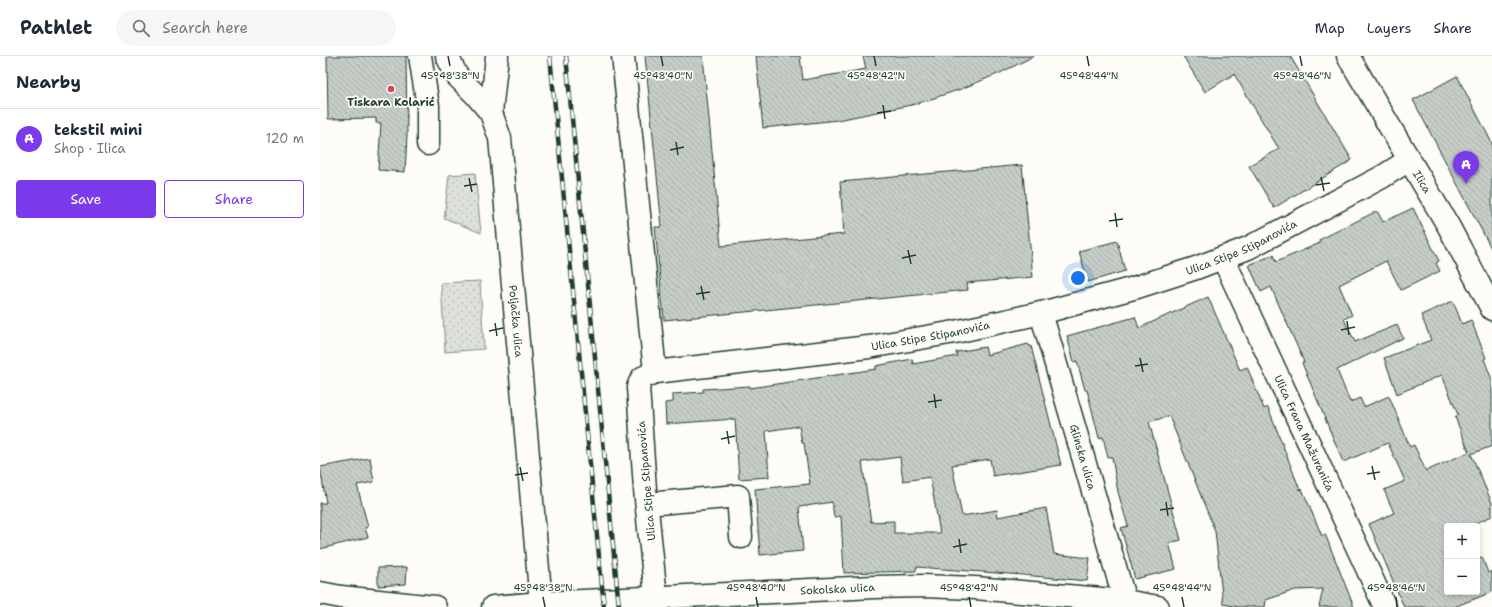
<!DOCTYPE html>
<meta charset="utf-8">
<style>
body{margin:0;font-family:"Shantell Sans",sans-serif;background:#f6f6f7;color:#1f2937}
.controls{position:absolute;right:12px;bottom:12px;display:grid;overflow:hidden;border-radius:4px;box-shadow:0 2px 6px #0003}
.controls button{width:36px;height:36px;display:grid;place-items:center;padding:0;border:0;border-bottom:1px solid #e0e1e3;background:#fff;color:#1f2937;font:20px sans-serif}
.you{position:absolute;left:758px;top:222px;width:14px;height:14px;margin:-10px;border:3px solid #fff;border-radius:50%;background:#1a73e8;box-shadow:0 0 0 6px #1a73e833}
.badge{display:grid;place-items:center;width:26px;height:26px;border-radius:50%;background:#7c3aed;color:#fff;font-size:13px;font-weight:700}
.pin{position:absolute;translate:-50% -33px;filter:drop-shadow(0 1px 2px #0008)}
.pin::after{content:'';position:absolute;top:21px;width:14px;height:12px;background:inherit;clip-path:polygon(0 0,100% 0,50% 100%)}
.list{margin:0;padding:0;list-style:none}
h2{display:flex;justify-content:space-between;align-items:center;height:52px;margin:0;padding:0 16px;font-size:17px}
h2 small{font-size:13px;font-weight:400;color:#747a83}
.list li{display:grid;grid-template-columns:26px 1fr auto;gap:12px;align-items:center;box-sizing:border-box;height:60px;padding:0 16px;border-top:1px solid #e0e1e3}
.list b{display:block;font-size:15px;white-space:nowrap}
.list p{margin:0;font-size:13px;white-space:nowrap;color:#747a83}
.list em{font-size:13px;font-style:normal;color:#747a83}
.actions{display:flex;gap:8px;padding:12px 16px}
.actions a{flex:1;padding:9px 0;border:1px solid #7c3aed;border-radius:4px;text-align:center;font-size:14px;color:#7c3aed}
.actions .main{background:#7c3aed;color:#fff}
.icon{flex:none;width:22px;height:22px;fill:none;stroke:currentColor;stroke-width:2;stroke-linecap:round;stroke-linejoin:round}
.map{position:relative;flex:none;width:1172px;height:551px;overflow:hidden}
header{display:flex;align-items:center;gap:24px;box-sizing:border-box;height:56px;padding:0 20px;background:#fff;border-bottom:1px solid #e0e1e3}
header strong{font-size:19px}
nav{display:flex;gap:22px;margin-inline-start:auto;font-size:14px}
.search{width:280px;height:36px;background:#f6f6f7;display:flex;align-items:center;gap:10px;box-sizing:border-box;padding:0 14px;border-radius:22px;color:#747a83;font-size:15px}
main{display:flex}
aside{flex:1;background:#fff}
.map>svg:first-child{display:block}
</style>
<header>
<strong>Pathlet</strong>
<div class="search"><svg class="icon" aria-label="search" viewBox="0 0 24 24"><circle cx="10" cy="10" r="6"/><path d="M15 15l6 6"/></svg>Search here</div>
<nav><a>Map</a><a>Layers</a><a>Share</a></nav>
</header>
<main>
<aside>
<h2>Nearby<small></small></h2>
<ul class="list">
<li><span class="badge">A</span><div><b>tekstil mini</b><p>Shop · Ilica</p></div><em>120 m</em></li>
</ul>
<div class="actions"><a class="main">Save</a><a>Share</a></div>
</aside>
<div class="map">
<svg width="1172" height="551" viewBox="0 0 1172 551">
<defs>
<pattern id="grass-dots" width="8" height="8" patternUnits="userSpaceOnUse"><rect width="8" height="8" fill="#dde0db"/><path d="M2 2h.1M6 6h.1" fill="none" stroke="#bdc1bd" stroke-width="1.8" stroke-linecap="round"/></pattern>
<pattern id="building-back-hatch" width="6" height="6" patternUnits="userSpaceOnUse"><rect width="6" height="6" fill="#c6cdc7"/><path d="M-1 5l2 2M0 0l6 6M5-1l2 2" fill="none" stroke="#aab1ac"/></pattern>
</defs>
<rect width="100%" height="100%" fill="#fdfcf7"/>
<filter id="ink" filterUnits="userSpaceOnUse"><feTurbulence type="fractalNoise" baseFrequency=".025" numOctaves="2"/><feDisplacementMap in="SourceGraphic" scale="8" xChannelSelector="R" yChannelSelector="G"/><feConvolveMatrix kernelMatrix="1 2 1 2 8 2 1 2 1" color-interpolation-filters="sRGB"/></filter>
<g filter="url(#ink)">
<g fill="url(#grass-dots)" stroke="#7e8e88">
<path d="M155,117L161,177L124,162L129,119Z"/>
<path d="M160,225L164,293L125,296L121,227Z"/>
</g>
<g fill="url(#building-back-hatch)" stroke="#1f3d34" fill-rule="evenodd">
<path d="M7,0H86L87,80L85,116L58,114L61,67H56V62L8,63Z"/>
<path d="M325,0H383L401,190L524,178L520,126L702,109L713,221L647,227L648,234L344,264L335,171H342Z"/>
<path d="M436,0H480L483,24L546,13L543,0H714L680,17L641,33L596,48L518,64L443,72Z"/>
<path d="M863,0H970L1032,104L954,152L929,110L959,93L914,18L885,36Z"/>
<path d="M1137,20L1172,87V194L1093,44Z"/>
<path d="M1093,152L1119,205L1116,207L1120,215L1081,234L1066,205L1019,229L1032,259L1024,263L1035,286L1077,269L1083,282L1017,314L1030,346L1040,342L1044,351L1069,340L1090,391L1094,389L1106,415L1149,396L1135,361L1138,359L1122,319L1077,338L1064,302L1111,284L1101,259L1133,245L1142,268L1151,264L1166,302L1164,303L1172,324V390L1151,398L1172,447V460L1149,470H1127V536H1157V503L1162,501L1168,517L1172,515V536L1134,551H1084L1049,468L1074,457L1064,434L1085,425L1068,387L1023,406L982,307L984,306L951,231L941,236L929,209L953,199L956,206L1000,187L999,184L1057,155L1063,166Z"/>
<path d="M797,185L805,215L768,226L759,195Z"/>
<path d="M888,241L920,314L927,311L944,353L948,351L980,434L982,433L1002,480L1005,478L1034,551H999L1003,533L975,534L946,544L945,551H919L903,548L895,475L849,360L829,366L861,484L849,487L856,513L815,523L801,472L808,470L798,436L792,401H788L783,381L779,382L767,334H765L757,305L754,306L747,280L815,261L819,272Z"/>
<path d="M708,288L709,290H711L741,409L673,420L670,403L632,409L642,460L677,454L678,461L726,452L734,498L770,502L767,525L703,519L596,511V515L524,517L521,460L514,461L512,446L479,451L483,495L440,499L435,433L490,428L484,387H482L479,370L446,375L449,421L419,423L415,363L346,368L345,347L353,346V338L383,336V333L430,330V332L556,313V310L592,303L593,308L637,300L636,296L665,291L667,299ZM580,401L583,425L610,421L620,477H574V465L551,466L542,406Z"/>
<path d="M50,402L54,426L37,429L48,471L45,472L48,481L0,493V447H6L0,411Z"/>
<path d="M87,511L86,528L58,530V512Z"/>
</g>
<g fill="none" stroke-linecap="round" stroke-linejoin="round">
<g stroke="#1f3d34" stroke-width="25">
<g id="minor">
<path d="M100,0L108,50V88"/>
<path id="s1" d="M127,0L137,20L156,39L171,57L180,82L221,547"/>
<path d="M303,0L335,316"/>
<path d="M171,57L177,0"/>
<path id="s2" d="M903,202L1065,551"/>
<path id="s3" d="M721,257L805,545"/>
<path d="M327,448L418,440L421,481"/>
<path d="M0,537L21,541L115,551"/>
<path id="s4" d="M173,551L221,547L554,531L603,530L655,532L805,545L838,551"/>
<path id="s5" d="M337,551L325,433L318,331L322,322L335,316L549,291L635,276L721,257L814,232L876,212L928,192L1062,121L1089,104"/>
</g>
</g>
<g stroke="#1f3d34" stroke-width="25">
<g id="major">
<path id="s6" d="M1028,0L1129,171L1172,253"/>
</g>
</g>
<use href="#minor" stroke="#fdfcf7" stroke-width="22"/>
<use href="#major" stroke="#fdfcf7" stroke-width="22"/>
<g stroke="#1f3d34" stroke-width="4.5">
<g id="rail">
<path d="M230,0L284,551"/>
<path d="M246,0L299,551"/>
</g>
</g>
<use href="#rail" stroke="#fdfcf7" stroke-width="3" stroke-dasharray="9" stroke-linecap="butt"/>
</g>
</g>
<path fill="none" stroke="#1f3d34" stroke-width="1.5" d="M128,0L130,10M341,0L343,10M554,0L556,10M767,0L769,10M980,0L982,10M563,49L565,63M557,57L571,55M356,86L358,99M350,94L364,91M1001,121L1004,135M149,122L152,136M996,129L1010,127M144,130L157,128M795,157L797,171M789,165L803,163M588,194L591,208M582,202L596,199M381,230L384,244M376,238L390,236M1027,265L1029,279M175,267L177,280M1021,274L1035,271M169,275L183,272M820,302L823,316M815,310L828,308M614,338L616,352M608,346L622,344M407,375L409,388M401,383L415,380M1052,410L1055,424M200,411L203,425M1047,418L1060,416M195,419L208,417M846,446L848,460M840,454L854,452M639,483L641,497M633,491L647,488M223,541L225,551M436,541L438,551M649,541L651,551M862,541L864,551M1076,541L1077,551"/>
<circle fill="#d1495b" stroke="#fdfcf7" stroke-width="1.5" cx="71" cy="33" r="4"/>
<g text-anchor="middle" stroke-width="3.5" stroke-linejoin="round" paint-order="stroke">
<g font-size="11" font-weight="bold" fill="#1f3d34" stroke="#fdfcf7">
<text x="71" y="50">Tiskara Kolarić</text>
</g>
<g font-size="11" fill="#1f3d34" stroke="#fdfcf7">
<text dy="4" stroke="none"><textPath href="#s6" startOffset="146">Ilica</textPath></text>
<text dy="4" stroke="none"><textPath href="#s5" startOffset="847">Ulica Stipe Stipanovića</textPath></text>
<text dy="4" stroke="none"><textPath href="#s1" startOffset="283">Poljačka ulica</textPath></text>
<text dy="4" stroke="none"><textPath href="#s5" startOffset="523">Ulica Stipe Stipanovića</textPath></text>
<text dy="4" stroke="none"><textPath href="#s2" startOffset="193">Ulica Frana Mažuranića</textPath></text>
<text dy="4" stroke="none"><textPath href="#s3" startOffset="150">Glinska ulica</textPath></text>
<text transform="translate(326 425) rotate(-95)" y="4">Ulica Stipe Stipanovića</text>
<text dy="4" stroke="none"><textPath href="#s4" startOffset="345">Sokolska ulica</textPath></text>
</g>
</g>
<g font-size="10" text-anchor="middle" fill="#1f3d34" stroke="#fdfcf7" stroke-width="3.5" stroke-linejoin="round" paint-order="stroke">
<text x="130" y="23">45°48'38"N</text>
<text x="343" y="23">45°48'40"N</text>
<text x="556" y="23">45°48'42"N</text>
<text x="769" y="23">45°48'44"N</text>
<text x="982" y="23">45°48'46"N</text>
<text x="223" y="535">45°48'38"N</text>
<text x="436" y="535">45°48'40"N</text>
<text x="649" y="535">45°48'42"N</text>
<text x="862" y="535">45°48'44"N</text>
<text x="1076" y="535">45°48'46"N</text>
</g>
</svg>
<div class="controls">
<button>+</button>
<button>−</button>
</div>
<div class="you"></div>
<div class="pin badge" style="left:1146px;top:128px">A</div>
</div>
</main>
